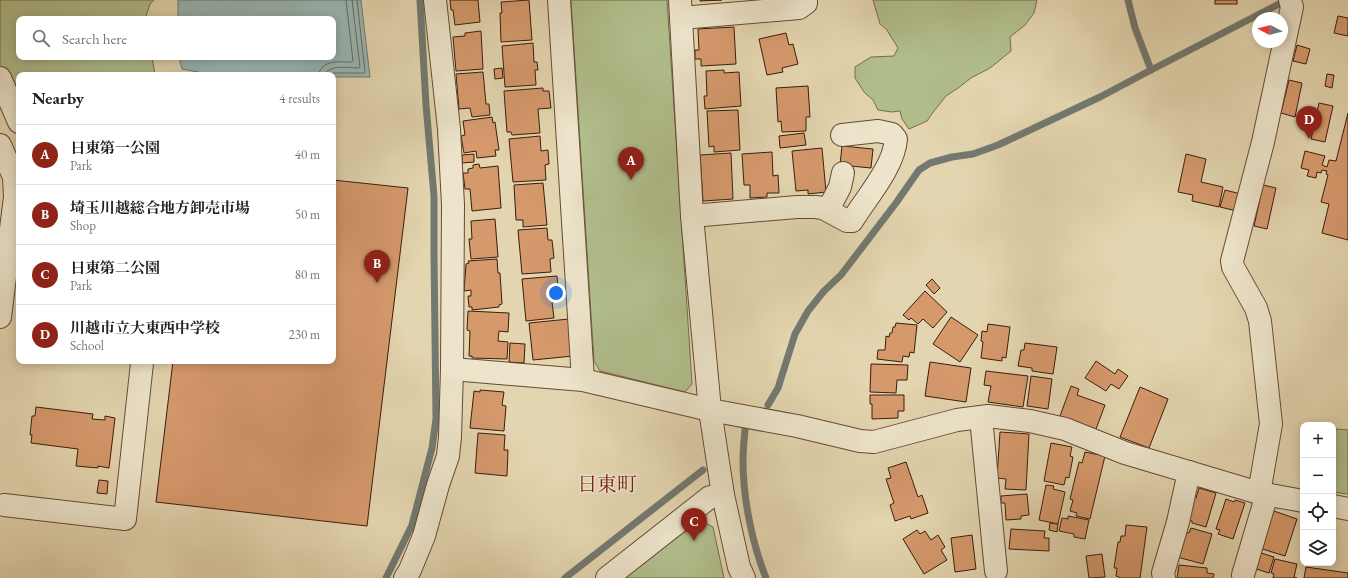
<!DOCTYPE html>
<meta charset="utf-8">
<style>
body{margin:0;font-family:"EB Garamond","Noto Serif JP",serif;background:#f6f6f6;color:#202124}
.controls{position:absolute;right:12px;bottom:12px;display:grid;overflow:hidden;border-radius:8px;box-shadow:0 2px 10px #0003}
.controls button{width:36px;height:36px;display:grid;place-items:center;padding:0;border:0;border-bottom:1px solid #e0e0e0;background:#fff;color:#202124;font:20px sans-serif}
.compass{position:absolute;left:1252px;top:12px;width:36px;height:36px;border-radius:50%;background:#fff;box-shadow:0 2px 10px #0003;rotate:277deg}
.you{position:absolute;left:556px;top:293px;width:14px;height:14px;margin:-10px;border:3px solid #fff;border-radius:50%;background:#1a73e8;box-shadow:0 0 0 6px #1a73e833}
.badge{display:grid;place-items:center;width:26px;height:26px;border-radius:50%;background:#8f2418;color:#fff;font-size:13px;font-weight:700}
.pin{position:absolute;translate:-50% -33px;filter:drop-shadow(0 1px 2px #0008)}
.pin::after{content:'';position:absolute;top:21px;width:14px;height:12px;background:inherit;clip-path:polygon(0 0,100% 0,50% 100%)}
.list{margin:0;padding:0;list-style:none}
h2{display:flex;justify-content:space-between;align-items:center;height:52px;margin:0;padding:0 16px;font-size:17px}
h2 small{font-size:13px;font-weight:400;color:#757577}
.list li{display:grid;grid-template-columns:26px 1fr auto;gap:12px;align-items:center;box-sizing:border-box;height:60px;padding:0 16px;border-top:1px solid #e0e0e0}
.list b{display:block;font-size:15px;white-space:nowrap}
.list p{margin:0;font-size:13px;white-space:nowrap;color:#757577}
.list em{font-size:13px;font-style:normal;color:#757577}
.icon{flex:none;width:22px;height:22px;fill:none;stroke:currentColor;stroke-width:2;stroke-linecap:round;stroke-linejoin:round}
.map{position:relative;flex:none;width:1348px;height:578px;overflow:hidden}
.search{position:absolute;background:#fff;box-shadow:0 2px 10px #0003;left:16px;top:16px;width:320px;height:44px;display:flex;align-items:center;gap:10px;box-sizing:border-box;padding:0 14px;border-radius:8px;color:#757577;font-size:15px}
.panel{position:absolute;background:#fff;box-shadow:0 2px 10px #0003;left:16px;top:72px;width:320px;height:292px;border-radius:8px}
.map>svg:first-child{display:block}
</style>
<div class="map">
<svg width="1348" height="578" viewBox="0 0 1348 578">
<rect width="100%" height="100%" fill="#e3d5af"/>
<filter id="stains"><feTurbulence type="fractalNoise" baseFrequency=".005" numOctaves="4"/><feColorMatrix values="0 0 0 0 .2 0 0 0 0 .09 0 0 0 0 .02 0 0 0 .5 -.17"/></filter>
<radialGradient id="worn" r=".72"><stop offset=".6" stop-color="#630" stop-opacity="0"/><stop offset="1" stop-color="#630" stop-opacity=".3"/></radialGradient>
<g fill="#b1be8c" stroke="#766e4c">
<path d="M0,0H154L150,4L145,19H19V57H152L155,75H19V91L0,92Z"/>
<path d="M571,0H667L692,384L685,392L600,371L594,361Z"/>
<path d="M873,0H1037L1034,13L1025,25L1010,37L1011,51L990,68L971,78L958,88L946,96L934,111L927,121L909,129L902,119L900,111L892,112L878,110L873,100L864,92L855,78V67L871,57L894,56L898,48L887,30L880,24Z"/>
<path d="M1336,429L1348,430V494L1333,492V457Z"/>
<path d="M700,520L713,527L724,578H624Z"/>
</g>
<path fill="#98b6b4" stroke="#737970" d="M178,0H361L370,77H333V75H213L182,69L179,57H333V19H178Z"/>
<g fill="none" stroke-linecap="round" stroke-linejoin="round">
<g stroke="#6a6a60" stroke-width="1">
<path d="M318,75C323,59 338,62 351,62L353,61L346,0"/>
<path d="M324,75C330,64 347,68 358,68L360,67L352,0"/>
<path d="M330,75L334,73H364L365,72L357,0"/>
</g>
<g stroke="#737970" stroke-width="7">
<path d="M1151,70L1283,2"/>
<path d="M768,405L778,388L795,334L808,311L824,291L841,275L896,203L919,170L930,163L952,157L973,154L998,145L1100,97L1151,70L1135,28L1128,0"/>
<path d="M745,430C744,440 743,451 743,461C743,498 752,543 766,578"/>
<path d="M386,578L412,525L432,448L436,419L434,254V196L426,105L420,0"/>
<path d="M565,578L703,470"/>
</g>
</g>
<g fill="#d5996c" stroke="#3b1d0b">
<path d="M450,0H478L480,22L455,25L453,10H451Z"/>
<path d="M529,0L532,40L501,42L500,13H502L501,2Z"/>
<path d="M700,0H722L700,1Z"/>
<rect x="1215" y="0" width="22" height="4"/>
<path d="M1338,16L1348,18V36L1334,33Z"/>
<path d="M734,27L736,64L701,66V59H695V50H699L698,29Z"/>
<path d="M481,31L483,69L456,71L453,37L465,36V33Z"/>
<path d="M786,33L789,45L793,44L798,64L782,68L783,72L767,75L759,39Z"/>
<path d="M533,43L534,62H537L538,70H535L536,85L505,87L502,46Z"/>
<path d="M1297,45L1310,49L1306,64L1293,61Z"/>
<path d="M502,68L503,78L495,79L494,69Z"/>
<path d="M724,70V73L739,72L741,106L705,109L704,96H707L706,71Z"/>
<path d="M483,72L486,104H489L490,115L472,117L470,108L459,109L456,74Z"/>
<path d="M1327,74L1334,75L1332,88L1325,86Z"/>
<path d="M1289,80L1302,83L1295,117L1281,113Z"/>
<path d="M808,86L810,117H806V131L782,132L781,121L778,122L776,88Z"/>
<path d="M543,88V91H549L551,108L538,109L540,133L512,135L511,132H507L504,91Z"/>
<path d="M1319,103L1333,106L1325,142L1311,139Z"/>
<path d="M738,110L740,150L714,152V146L709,147L707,111Z"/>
<path d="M1348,113V240L1322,233L1329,204L1321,202L1328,175L1326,174L1327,171L1322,170L1321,173L1317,172L1316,178L1307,176L1309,170L1301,168L1305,151L1325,156L1322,165L1327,167L1329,160L1336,161Z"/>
<path d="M492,117L493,123L495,122L499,150H495L496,156L477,158L476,151L464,153L461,136L465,135L463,121Z"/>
<path d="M804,133L806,145L780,148L779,136Z"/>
<path d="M540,136L541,151L548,150L549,164L545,165L546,180L513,182L509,139Z"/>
<path d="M842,146L873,149L871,168L840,165Z"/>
<path d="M822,148L826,192L808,194V190L796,191L792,151Z"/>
<path d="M772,152L773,176L778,175L779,193H767V197L750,198V185H744L742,154Z"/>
<path d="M731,153L733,199L703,201L700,155Z"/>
<path d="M474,154V162L462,163V155Z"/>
<path d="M1186,154L1206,159L1201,182L1223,187L1219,207L1192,201L1193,195L1178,192Z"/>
<path d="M479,164L480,168L498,166L501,208L472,211L470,189H465L463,173H468V169L473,168V165Z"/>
<path d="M333,180L408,188L367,526L156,502L173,361H333Z"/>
<path d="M543,183L547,225L523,227V220H516L514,185Z"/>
<path d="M1263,185L1276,188L1267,229L1254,226Z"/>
<path d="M1225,190L1241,194L1237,211L1220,207Z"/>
<path d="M495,219L498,257L471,259L469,239H472L471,221Z"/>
<path d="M547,228L548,240H552L554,258L550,259L551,272L522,274L518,230Z"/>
<path d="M497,259L498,273H500L502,304L499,305V307L472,310V307H469L468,296H471V290L464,291L466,264L469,263L468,261Z"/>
<path d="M557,276L558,288H554L555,301L552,302L554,318L526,321L522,279Z"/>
<path d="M932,279L940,288L934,294L926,285Z"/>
<path d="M925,291L947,312L933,328L923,319L918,324L911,318L909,320L903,315Z"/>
<path d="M468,311L509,313L508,332L499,331L498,341L508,342L507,359L472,358V356H469L470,331L467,330Z"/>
<path d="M951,317L978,335L960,362L933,344Z"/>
<path d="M569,319L573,356L533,360L529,323Z"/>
<path d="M896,323L917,325L914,353L910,352L909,357L903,356L902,362L877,359L878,350H885L886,336L889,337L890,333H892L893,327H895Z"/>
<path d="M988,324L1010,327L1006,358L1002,357V361L981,358L983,342L981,341L982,331L987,332Z"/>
<path d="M510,343L525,344L524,363L509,362Z"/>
<path d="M1025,343L1057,347L1053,374L1032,371V368L1018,366L1021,350H1024Z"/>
<path d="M1096,361L1115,374L1118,369L1128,376L1119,389L1111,384L1106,391L1085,378Z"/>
<path d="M930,362L971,368L966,402L925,396Z"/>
<path d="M871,364L908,365L907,380H897L896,393L870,392Z"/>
<path d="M986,371L1028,376L1023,407L988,402L991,386L984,385Z"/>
<path d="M1031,376L1052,379L1048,409L1027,406Z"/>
<path d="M1071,386L1079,389L1077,395L1105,405L1096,429L1060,416Z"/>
<path d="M1140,387L1168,399L1149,448L1120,437Z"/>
<path d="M480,390L504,392L502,405L506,406L504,431L470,428L474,391L480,392Z"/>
<path d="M870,395H904V411H898V418L872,419V404H870Z"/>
<path d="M36,407L93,414L92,419L105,420V416L115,418L109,468L98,466V468L76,466L78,449L31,443L32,435H30L32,416H35Z"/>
<path d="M1000,432L1029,434L1026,490L1005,489L1006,479L997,478Z"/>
<path d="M478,433L505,435L504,450H508L507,476L475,473Z"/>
<path d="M1051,443L1072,447L1070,456L1073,457L1069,478L1066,477L1064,485L1044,481Z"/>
<path d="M1085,452L1105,456L1090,519L1076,516L1077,513L1070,511L1073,500L1070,499L1079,462L1082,463Z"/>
<path d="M906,462L918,497L922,495L928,513L911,519L910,516L895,521L890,505L894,503L886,479L891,478L888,468Z"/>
<path d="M99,480L108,481L107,494L97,493Z"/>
<path d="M1046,485L1054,486L1053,489L1065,492L1058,524L1039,520Z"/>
<path d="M1199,488L1216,493L1206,527L1192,523V521L1189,520L1192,497L1196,498Z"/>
<path d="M1027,494L1029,515L1021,516V519L1006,520L1005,503H1001V496Z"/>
<path d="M1226,499L1234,502L1235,500L1245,503L1233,539L1218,534L1220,530L1216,529Z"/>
<path d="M1271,510L1297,519L1285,556L1259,548Z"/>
<path d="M1068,516L1089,520L1085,539L1074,537V534L1059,531L1062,518L1068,519Z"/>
<path d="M1050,523L1058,524L1057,532L1049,530Z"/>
<path d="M1126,525L1147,527L1140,578H1119V577L1116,576L1117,568H1114L1118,542H1120L1121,536H1125Z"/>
<path d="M1191,528L1212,534L1203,564L1177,557L1184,532L1189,533Z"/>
<path d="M1011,529L1045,531L1044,538H1049V551L1009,549Z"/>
<path d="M917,530L920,534L925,531L931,540L938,535L945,547L941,550L947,560L924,574L903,539Z"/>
<path d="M972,535L976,569L955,572L951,538Z"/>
<path d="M1258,552L1274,557L1269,573L1253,568Z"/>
<path d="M1102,554L1105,577L1089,578L1086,556Z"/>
<path d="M1275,559L1297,564L1294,577L1297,578H1273L1274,574L1271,573Z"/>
<path d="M1179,565L1207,568V573L1214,574L1213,578H1177Z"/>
<path d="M1306,567L1348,573V578H1304Z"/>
</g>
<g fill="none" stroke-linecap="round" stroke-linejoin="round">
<g stroke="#654b34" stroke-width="24">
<g id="minor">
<path d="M559,0L583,380"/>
<path d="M680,0L692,216L710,410L723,495L739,567L744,578"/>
<path d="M681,18L799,8L806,3V0"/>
<path d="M0,78L19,122"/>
<path d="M0,145L14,177L15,197L0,317"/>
<path d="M828,210L840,187L843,173"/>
<path d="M692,216L797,207H815L823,208L847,221H852C866,198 894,167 896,139L892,134L878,131L842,135"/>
<path d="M452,369L583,380L710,410L797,426L860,441L874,442L957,420L988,416L1030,421L1065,429L1125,453L1259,493L1303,501"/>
<path d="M981,418L996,571"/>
<path d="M1259,493L1271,424L1260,321L1256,308L1233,267L1232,261L1263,142L1292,7L1290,0"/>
<path d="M4,505L125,519L142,363"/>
<path d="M1333,506L1348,509"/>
<path d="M1243,575L1267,494"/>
<path d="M405,578L410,570L424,536L438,485L448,456L450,437L452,369L453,205L449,129L435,0"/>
<path d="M607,578L710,497L723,495"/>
<path d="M1164,578L1163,573L1178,522L1189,472"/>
</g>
</g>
<use href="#minor" stroke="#ede4cb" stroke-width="22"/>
</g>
<g text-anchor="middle" stroke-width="3" stroke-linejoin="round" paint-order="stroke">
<g font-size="20" fill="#7a1f14" stroke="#ede4cb">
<text x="607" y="491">日東町</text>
</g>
</g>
<rect width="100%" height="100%" filter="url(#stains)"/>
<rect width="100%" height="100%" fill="url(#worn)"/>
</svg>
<div class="controls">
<button>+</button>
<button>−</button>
<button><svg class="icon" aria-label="locate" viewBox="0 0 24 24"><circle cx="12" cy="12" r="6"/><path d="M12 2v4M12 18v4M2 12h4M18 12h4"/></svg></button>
<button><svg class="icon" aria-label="layers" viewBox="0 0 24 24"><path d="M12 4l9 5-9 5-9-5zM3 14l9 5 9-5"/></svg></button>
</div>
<svg class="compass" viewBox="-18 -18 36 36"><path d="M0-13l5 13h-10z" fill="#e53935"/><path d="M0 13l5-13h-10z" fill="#757577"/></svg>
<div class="you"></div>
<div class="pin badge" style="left:631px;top:180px">A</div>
<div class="pin badge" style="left:377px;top:283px">B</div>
<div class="pin badge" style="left:694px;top:541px">C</div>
<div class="pin badge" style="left:1309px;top:139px">D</div>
<div class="search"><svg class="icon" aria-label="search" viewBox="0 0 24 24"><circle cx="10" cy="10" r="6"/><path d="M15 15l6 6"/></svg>Search here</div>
<section class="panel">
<h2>Nearby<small>4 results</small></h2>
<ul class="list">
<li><span class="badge">A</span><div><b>日東第一公園</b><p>Park</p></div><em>40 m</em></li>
<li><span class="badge">B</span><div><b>埼玉川越総合地方卸売市場</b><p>Shop</p></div><em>50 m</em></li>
<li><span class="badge">C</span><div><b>日東第二公園</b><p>Park</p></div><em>80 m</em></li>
<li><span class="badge">D</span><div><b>川越市立大東西中学校</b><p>School</p></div><em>230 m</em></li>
</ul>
</section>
</div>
